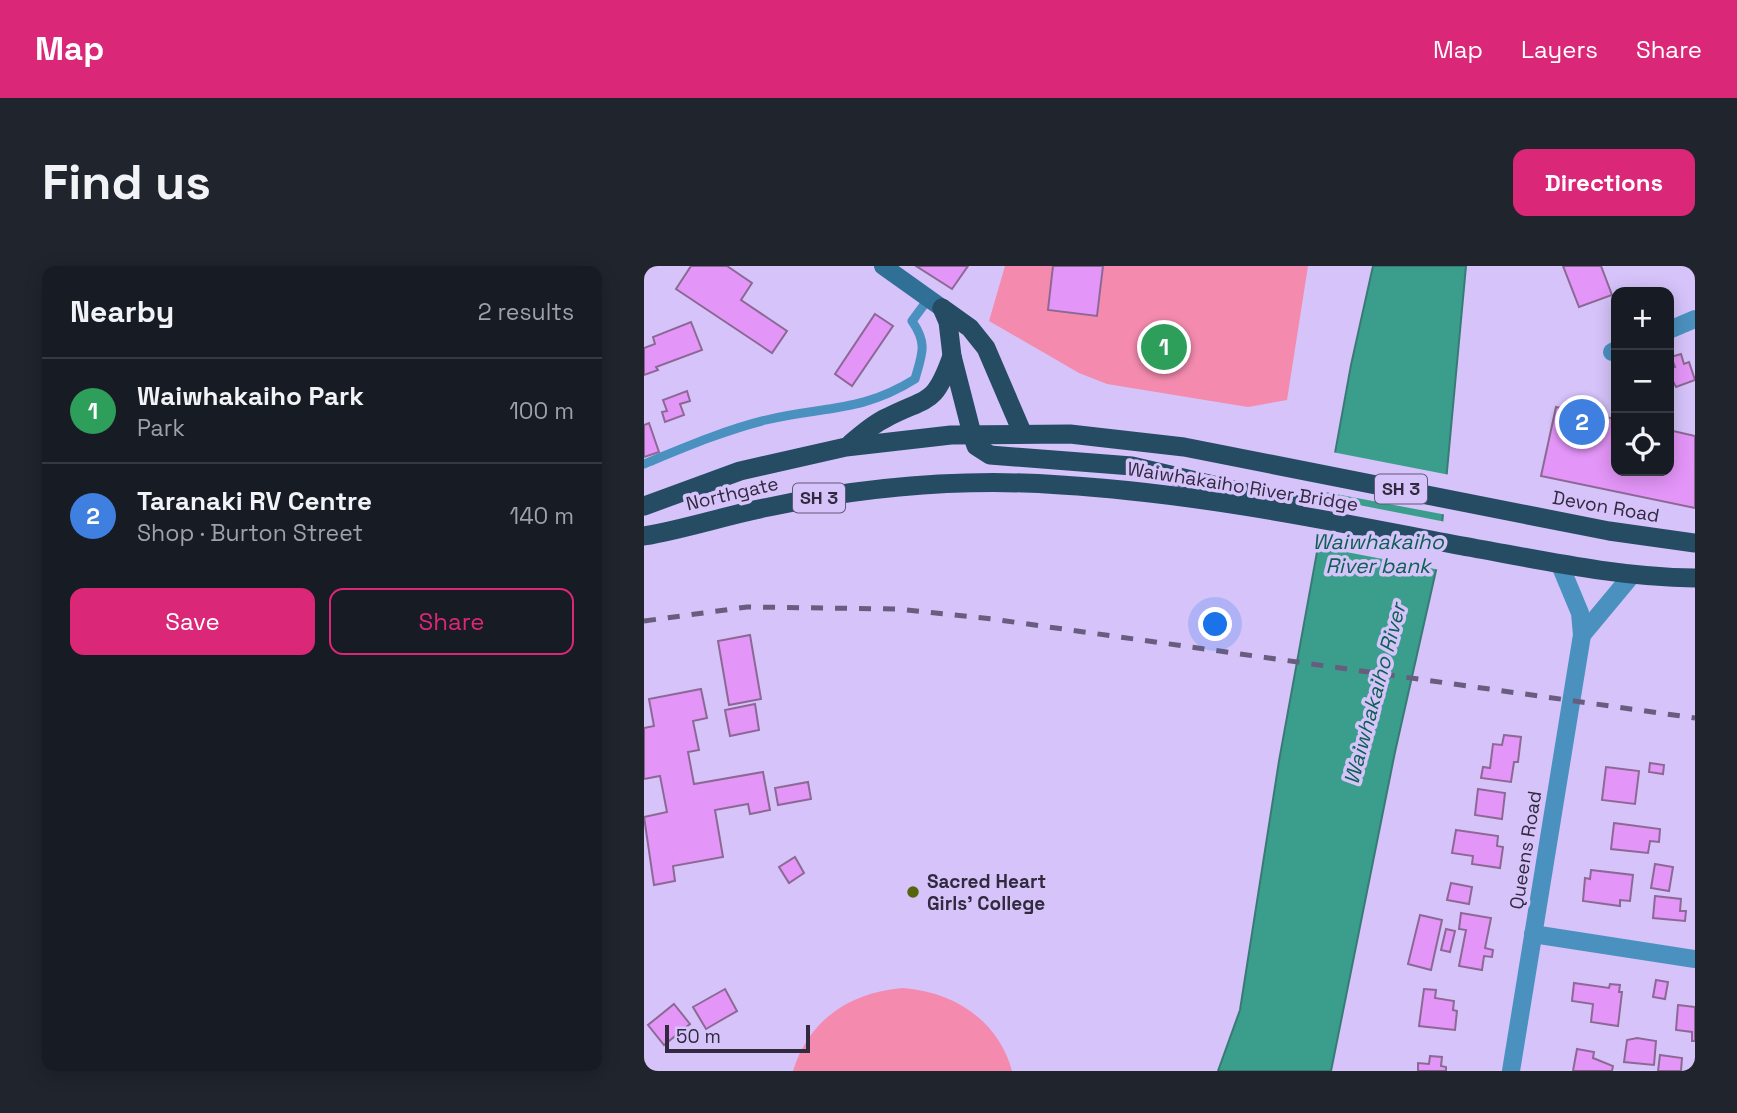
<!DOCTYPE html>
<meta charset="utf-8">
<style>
body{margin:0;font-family:"Space Grotesk",sans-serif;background:#20242c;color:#f1f3f6}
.controls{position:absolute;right:21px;top:21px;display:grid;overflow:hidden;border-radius:14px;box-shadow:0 4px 18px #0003}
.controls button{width:63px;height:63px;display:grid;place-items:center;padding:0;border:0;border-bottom:2px solid #363941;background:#171b24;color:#f1f3f6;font:35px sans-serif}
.scale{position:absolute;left:21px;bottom:18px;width:145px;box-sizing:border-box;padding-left:7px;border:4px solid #312a3f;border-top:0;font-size:19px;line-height:24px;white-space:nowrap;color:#312a3f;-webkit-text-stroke:5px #d5c3fa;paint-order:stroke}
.you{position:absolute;left:572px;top:359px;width:24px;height:24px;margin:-18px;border:5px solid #fff;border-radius:50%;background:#1a73e8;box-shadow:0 0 0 10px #1a73e833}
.badge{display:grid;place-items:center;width:46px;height:46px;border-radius:50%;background:#db2777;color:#fff;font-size:23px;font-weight:700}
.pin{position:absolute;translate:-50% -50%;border:4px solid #fff;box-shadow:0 2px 7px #0006}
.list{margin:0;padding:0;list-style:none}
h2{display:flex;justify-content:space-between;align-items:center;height:91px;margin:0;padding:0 28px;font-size:30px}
h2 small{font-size:23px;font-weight:400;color:#9ea1a6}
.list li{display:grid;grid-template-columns:46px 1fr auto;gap:21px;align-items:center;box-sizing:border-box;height:105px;padding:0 28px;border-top:2px solid #363941}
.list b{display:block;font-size:26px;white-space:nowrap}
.list p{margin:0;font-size:23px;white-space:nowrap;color:#9ea1a6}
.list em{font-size:23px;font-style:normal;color:#9ea1a6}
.actions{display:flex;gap:14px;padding:21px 28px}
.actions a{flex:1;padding:16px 0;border:2px solid #db2777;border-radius:14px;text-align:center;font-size:24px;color:#db2777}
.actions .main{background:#db2777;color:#fff}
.icon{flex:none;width:38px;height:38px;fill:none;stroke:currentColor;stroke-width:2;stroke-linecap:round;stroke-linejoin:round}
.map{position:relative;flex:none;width:1051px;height:805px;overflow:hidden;border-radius:14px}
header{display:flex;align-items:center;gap:42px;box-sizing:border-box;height:98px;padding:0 35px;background:#db2777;color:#fff}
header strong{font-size:33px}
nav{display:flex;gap:38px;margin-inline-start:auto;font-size:24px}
.intro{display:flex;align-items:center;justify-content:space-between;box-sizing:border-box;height:168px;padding:0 42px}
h1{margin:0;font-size:49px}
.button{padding:18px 32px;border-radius:14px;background:#db2777;color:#fff;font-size:24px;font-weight:700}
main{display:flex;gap:42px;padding:0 42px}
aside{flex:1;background:#171b24;border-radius:14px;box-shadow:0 4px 18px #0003}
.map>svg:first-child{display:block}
</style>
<header>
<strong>Map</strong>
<nav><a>Map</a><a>Layers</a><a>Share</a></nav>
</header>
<div class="intro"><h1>Find us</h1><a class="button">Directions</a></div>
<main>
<aside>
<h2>Nearby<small>2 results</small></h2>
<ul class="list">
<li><span class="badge" style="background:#2e9e5b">1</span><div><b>Waiwhakaiho Park</b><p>Park</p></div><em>100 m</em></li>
<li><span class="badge" style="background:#3f7fe0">2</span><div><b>Taranaki RV Centre</b><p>Shop · Burton Street</p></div><em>140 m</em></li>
</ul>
<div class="actions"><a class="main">Save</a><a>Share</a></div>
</aside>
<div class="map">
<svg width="1051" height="805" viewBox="0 0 1051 805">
<rect width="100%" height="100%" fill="#d5c3fa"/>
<g fill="#f48bae">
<path d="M361,0H664L643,134L604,141L463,118L435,107L345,55Z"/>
<path d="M259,722C310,726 354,754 368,805H149C165,753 207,726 259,722Z"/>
</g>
<path fill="#3b9e8d" stroke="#387b76" stroke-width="2" d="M729,0H822L795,291L751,486L687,805H574L596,744L635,495L707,99Z"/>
<g fill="#d5c3fa">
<path d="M688,186L806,209L803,249L681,226Z"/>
<path d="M679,232L802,256L796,304L671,280Z"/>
</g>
<g fill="#e495f8" stroke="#8c6994" stroke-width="2">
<path d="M47,0H83L108,17L97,34L143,65L128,87L32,23Z"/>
<path d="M272,0H324L308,23Z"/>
<path d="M409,0H459L453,50L404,44Z"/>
<path d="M919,0H957L968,29L935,41Z"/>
<path d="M231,48L249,60L208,120L191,108Z"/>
<path d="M47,56L58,84L12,101L14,104L0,109V82L11,78L9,71Z"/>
<path d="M1037,88L1040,98L1045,96L1051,114L1032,121L1030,117L1025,119V103L1031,101L1027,91Z"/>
<path d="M43,125L46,135L36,138L40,149L21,156L18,146L23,145L19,134Z"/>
<path d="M912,141L972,153V205H1025V164L1051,170V242L897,210Z"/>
<path d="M5,157L15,186L0,191V159Z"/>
<path d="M106,369L117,433L85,439L74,375Z"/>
<path d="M57,423L63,452L49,455L55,484L44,486L50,518L119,506L126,544L106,548L104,538L71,544L79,591L29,600L31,615L10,619L0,551L23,546L16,510L0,513V462L10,460L5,433Z"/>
<path d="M111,438L115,464L86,470L81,444Z"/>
<path d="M860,469L877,471L874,496H870L867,516L837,512L839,501L846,502L849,478L858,479Z"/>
<path d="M1006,497L1020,499L1019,508L1005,506Z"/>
<path d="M962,501L995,505L991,538L958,534Z"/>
<path d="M164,516L167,533L134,539L131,522Z"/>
<path d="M834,523L861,527L858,553L831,549Z"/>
<path d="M970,557L1016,563L1015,576L1006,575L1004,587L967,583Z"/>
<path d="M812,564L854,570L853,580L859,581L856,602L828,598L829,590L808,587Z"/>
<path d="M151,591L160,607L145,617L135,601Z"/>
<path d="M1011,598L1029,601L1025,625L1007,622Z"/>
<path d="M947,604L989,609L986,635L976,634V640L939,635L941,612L946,613Z"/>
<path d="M807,617L828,621L825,638L803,634Z"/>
<path d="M1011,630L1037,633L1036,645H1042L1041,655L1009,652Z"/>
<path d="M817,647L847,652L841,682L849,684L848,691L840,690L838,704L815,700L822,664L815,663Z"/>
<path d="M776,649L798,654L787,704L764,698Z"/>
<path d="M802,663L811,665L806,686L797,684Z"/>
<path d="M1012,714L1024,716L1021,733L1009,731Z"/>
<path d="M930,717L965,722L966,718L976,719L975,726H978L974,760L947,756L949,738L928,735Z"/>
<path d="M81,723L93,745L62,763L49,741Z"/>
<path d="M780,723L792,724L791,732L810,735L809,744L813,745L811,764L775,760Z"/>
<path d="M30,738L46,758L20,779L4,759Z"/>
<path d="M1034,739L1051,741V775H1048V766L1032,764Z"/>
<path d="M993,772L1012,775L1010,799L980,796L983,774Z"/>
<path d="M933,783L950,786L949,792L969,800L968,805H929Z"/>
<path d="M1016,789L1038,792L1037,805H1014Z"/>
<path d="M786,790L798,791L797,800L802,801V805H774V797L785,798Z"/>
</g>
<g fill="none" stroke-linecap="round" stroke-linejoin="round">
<path stroke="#4b91bf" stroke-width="9" d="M0,198C39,182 81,164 122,154C179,140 217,147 271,113C278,88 284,78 268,55L285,32"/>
<g stroke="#4b91bf" stroke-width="18">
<path d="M1025,64L1051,53"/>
<path d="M968,86L972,84"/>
<path d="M938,369L988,309"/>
<path d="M889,668L1051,693"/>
<path d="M867,805L938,369L936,347L916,299"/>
</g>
<path stroke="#306f96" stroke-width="18" d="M239,0L298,42"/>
<g stroke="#264c64" stroke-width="19">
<path d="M298,42L304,56L308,90L328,168L332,180L346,189L488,200L650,238"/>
<path d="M298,42L326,62L342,82L378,166"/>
<path d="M206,178C217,169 229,158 242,152C284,130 290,141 308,90"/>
<path d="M0,240L96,205L202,181L307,169L426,168L540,181L965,265L1051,277"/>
<path d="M0,270C42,263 83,249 125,241C220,221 320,212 417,219C550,227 683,254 813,279C893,293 970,311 1051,312"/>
</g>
<path stroke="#685d7e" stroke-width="5" stroke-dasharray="12 12" stroke-linecap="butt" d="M0,355L103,341L253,343L348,353L1051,452"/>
</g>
<circle fill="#56650c" stroke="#d5c3fa" stroke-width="2.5" cx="269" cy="626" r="7"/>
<g text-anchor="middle" stroke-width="7" stroke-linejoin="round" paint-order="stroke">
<g fill="#d5c3fa" stroke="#625877" stroke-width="2">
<rect x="731" y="208.5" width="52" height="29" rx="5"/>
<rect x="149" y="217.5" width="52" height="29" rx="5"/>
</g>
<g font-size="18" font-weight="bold" fill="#312a3f">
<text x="757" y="229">SH 3</text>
<text x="175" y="238">SH 3</text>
</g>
<g font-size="19" fill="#312a3f" stroke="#d5c3fa">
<text transform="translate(599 220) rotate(9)" y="7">Waiwhakaiho River Bridge</text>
<text transform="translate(88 227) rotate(-13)" y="7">Northgate</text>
<text transform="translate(962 240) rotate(10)" y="7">Devon Road</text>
<text transform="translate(881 584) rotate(-81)" y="7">Queens Road</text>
</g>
<g font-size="19" font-weight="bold" fill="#312a3f" stroke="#d5c3fa" text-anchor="start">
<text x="283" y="622">Sacred Heart<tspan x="283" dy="22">Girls' College</tspan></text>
</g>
<g font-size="21" font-style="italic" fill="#0e6053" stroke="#d5c3fa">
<text x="734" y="283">Waiwhakaiho<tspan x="734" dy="24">River bank</tspan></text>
<text transform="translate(731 428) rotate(-75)" y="7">Waiwhakaiho River</text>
</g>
</g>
</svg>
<div class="controls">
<button>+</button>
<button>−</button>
<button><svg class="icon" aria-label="locate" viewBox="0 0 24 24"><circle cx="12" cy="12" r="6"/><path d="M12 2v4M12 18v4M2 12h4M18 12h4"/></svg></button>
</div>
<div class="scale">50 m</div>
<div class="you"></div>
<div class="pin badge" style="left:520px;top:81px;background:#2e9e5b">1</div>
<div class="pin badge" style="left:938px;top:156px;background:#3f7fe0">2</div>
</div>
</main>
